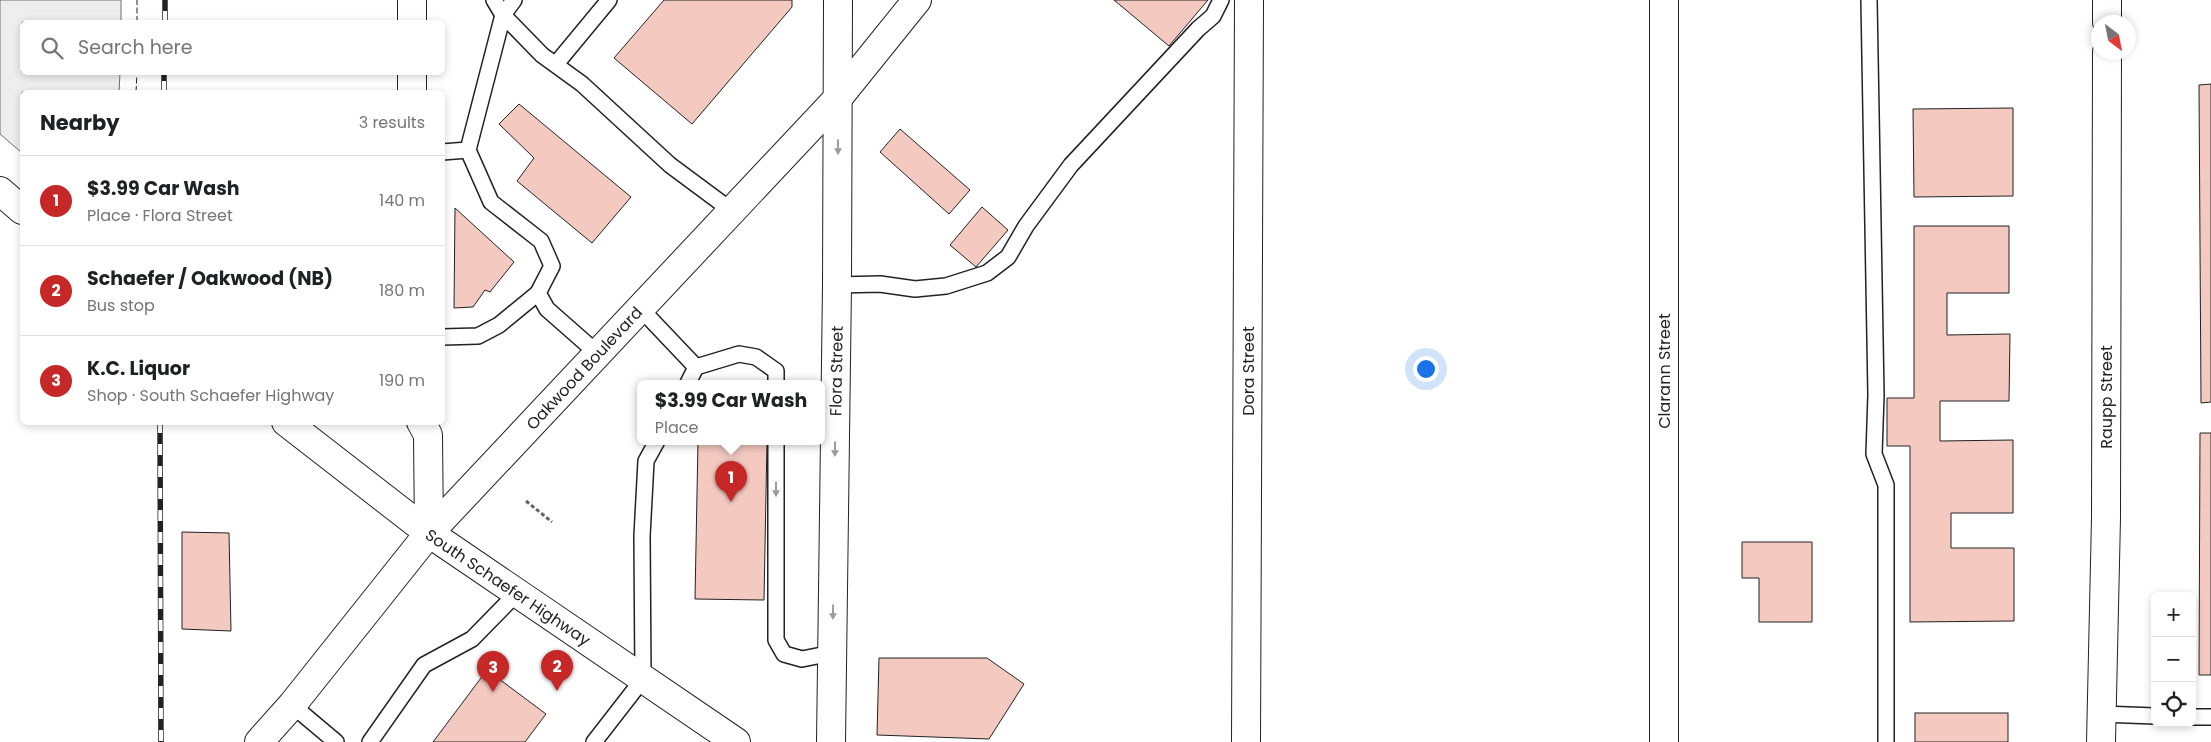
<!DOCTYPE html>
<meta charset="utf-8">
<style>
body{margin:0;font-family:Poppins,sans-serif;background:#f2f2f2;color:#202124}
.controls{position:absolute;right:15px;bottom:15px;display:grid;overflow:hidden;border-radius:8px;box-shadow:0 2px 8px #0003}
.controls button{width:45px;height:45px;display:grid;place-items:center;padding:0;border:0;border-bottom:1px solid #e0e0e0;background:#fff;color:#202124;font:25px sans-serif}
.compass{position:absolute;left:2091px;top:15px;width:45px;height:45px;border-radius:50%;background:#fff;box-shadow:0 2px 8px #0003;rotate:148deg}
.you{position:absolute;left:1425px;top:368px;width:18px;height:18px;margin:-12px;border:4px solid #fff;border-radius:50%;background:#1a73e8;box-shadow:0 0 0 8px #1a73e833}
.badge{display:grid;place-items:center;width:32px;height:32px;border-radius:50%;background:#c62828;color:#fff;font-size:16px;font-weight:700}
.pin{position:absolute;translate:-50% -41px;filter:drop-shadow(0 1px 2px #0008)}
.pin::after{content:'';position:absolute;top:26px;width:18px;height:15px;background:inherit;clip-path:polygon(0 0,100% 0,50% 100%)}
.popup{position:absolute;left:637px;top:380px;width:188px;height:65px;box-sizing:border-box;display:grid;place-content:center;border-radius:8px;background:#fff;filter:drop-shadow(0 1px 4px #0005);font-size:16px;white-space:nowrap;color:#757577}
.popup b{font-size:19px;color:#202124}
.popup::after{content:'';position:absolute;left:50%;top:100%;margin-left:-10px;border:10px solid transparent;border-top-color:#fff}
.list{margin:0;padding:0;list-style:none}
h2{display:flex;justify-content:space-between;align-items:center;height:65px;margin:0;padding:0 20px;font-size:21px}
h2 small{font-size:16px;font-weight:400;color:#757577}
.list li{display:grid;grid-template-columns:32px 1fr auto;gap:15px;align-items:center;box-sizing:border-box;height:90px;padding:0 20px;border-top:1px solid #e0e0e0}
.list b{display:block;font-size:19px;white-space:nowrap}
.list p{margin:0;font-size:16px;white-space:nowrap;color:#757577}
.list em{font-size:16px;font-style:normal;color:#757577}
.icon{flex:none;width:28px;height:28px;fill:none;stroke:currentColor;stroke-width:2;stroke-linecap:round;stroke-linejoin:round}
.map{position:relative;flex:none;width:2211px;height:742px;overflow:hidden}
.search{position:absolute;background:#fff;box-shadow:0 2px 8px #0003;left:20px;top:20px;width:425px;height:55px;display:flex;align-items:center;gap:12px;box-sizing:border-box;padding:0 18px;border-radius:8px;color:#757577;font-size:19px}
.panel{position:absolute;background:#fff;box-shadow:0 2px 8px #0003;left:20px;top:90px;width:425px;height:335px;border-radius:8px}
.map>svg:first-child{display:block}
</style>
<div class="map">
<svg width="2211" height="742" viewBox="0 0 2211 742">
<rect width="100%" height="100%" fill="#fff"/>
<path fill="#eee" stroke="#6f6f6f" d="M0,0H121V22H22V72L120,73L119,92H22V153L0,134Z"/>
<g fill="#f3c9c0" stroke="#222">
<path d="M664,0H792V7L692,124L614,58Z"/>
<path d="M1114,0H1208L1169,46Z"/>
<path d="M2211,84V402L2201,403L2199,85Z"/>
<path d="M519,104L631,197L592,243L517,181L534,158L499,124Z"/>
<path d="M2013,108V196L1914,197L1913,109Z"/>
<path d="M900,129L970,190L949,214L880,152Z"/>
<path d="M982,207L1008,230L976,267L950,245Z"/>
<path d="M455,208L514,262L490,292L485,290L473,307L454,308Z"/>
<path d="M1914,226H2009V293H1947V335L2010,334L2009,401H1940V441L2013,440V513H1951V548H2014V621L1910,622V446H1887V398H1914Z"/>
<path d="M2200,433H2211V675H2199Z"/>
<path d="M698,441H767L764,600L695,599Z"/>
<path d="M182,532L229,533L231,631L182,629Z"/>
<path d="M1742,542H1812V622H1759V578H1742Z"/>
<path d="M879,658H987L1024,684L989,739L877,735Z"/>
<path d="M487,670L546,714L525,742H433Z"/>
<rect x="1915" y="713" width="93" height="29"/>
</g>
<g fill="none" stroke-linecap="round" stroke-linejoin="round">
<g stroke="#222" stroke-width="18">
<g id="service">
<path d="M494,0L503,15L542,55L582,84L670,165L732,211"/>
<path d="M514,0L503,15L468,150L491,202L541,241L552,266L538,293L547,309L597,353"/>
<path d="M1869,0L1876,395L1874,454L1886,485V742"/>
<path d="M556,64L609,0"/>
<path d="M442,152L468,150"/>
<path d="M837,285L880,284L915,289L946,286L987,273L1008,257L1026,226L1071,165L1198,29L1213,16L1221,0"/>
<path d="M640,308L696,367L688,383"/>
<path d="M442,337L478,336L499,325L538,293"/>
<path d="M696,367L739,354L756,357L776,371V383"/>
<path d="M776,441V640L784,654L802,659L832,653"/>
<path d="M292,705L336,742"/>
<path d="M2101,714L2155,716"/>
<path d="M2192,717H2211"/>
<path d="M370,742L424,665L472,639L517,593"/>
<path d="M594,742L643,679L642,536L646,461L657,441"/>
</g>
</g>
<g stroke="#222" stroke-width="30">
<g id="minor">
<path d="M412,22V0"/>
<path d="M412,92V72"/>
<path d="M421,422L428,435L429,533"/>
<path d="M831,742L837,285L838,0"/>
<path d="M1246,742L1249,0"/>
<path d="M1664,742V0"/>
</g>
</g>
<g stroke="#222" stroke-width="30">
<g id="tertiary">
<path d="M2107,22V0"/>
<path d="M2101,742L2106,518L2107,52"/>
</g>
</g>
<g stroke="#222" stroke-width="30">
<g id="secondary">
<path d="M0,191L22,210"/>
<path d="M286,422L429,533L736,742"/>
<path d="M259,742L292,705L429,533L838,98L917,0"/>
</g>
</g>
<path stroke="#646464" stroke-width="3" stroke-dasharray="4 2.5" stroke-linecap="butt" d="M526,501L552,522"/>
<use href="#service" stroke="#fff" stroke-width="15"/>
<use href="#minor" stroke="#fff" stroke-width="28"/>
<use href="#tertiary" stroke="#fff" stroke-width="28"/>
<use href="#secondary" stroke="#fff" stroke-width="28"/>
<g stroke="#222" stroke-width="5.5">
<g id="rail">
<path d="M165,22V0"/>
<path d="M164,92V72"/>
<path d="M160,422L161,742"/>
</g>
</g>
<use href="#rail" stroke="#fff" stroke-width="4" stroke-dasharray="11" stroke-linecap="butt"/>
<g stroke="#222" stroke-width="1" stroke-dasharray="6 2.5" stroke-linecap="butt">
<path d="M137,22V0"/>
<path d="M136,92L137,72"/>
</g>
</g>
<defs><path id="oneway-solid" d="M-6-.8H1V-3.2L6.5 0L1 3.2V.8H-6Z" transform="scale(1.25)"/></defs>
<g fill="#9c9c9c">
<use href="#oneway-solid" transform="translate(838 147) rotate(90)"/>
<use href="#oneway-solid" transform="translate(835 449) rotate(91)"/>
<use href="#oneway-solid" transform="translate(776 489) rotate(90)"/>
<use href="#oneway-solid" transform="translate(833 612) rotate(91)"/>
</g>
<g text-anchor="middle" stroke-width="4" stroke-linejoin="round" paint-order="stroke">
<g font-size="16" fill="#222" stroke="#fff">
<text transform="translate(584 368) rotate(-47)" y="6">Oakwood Boulevard</text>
<text transform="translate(836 371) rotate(-89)" y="6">Flora Street</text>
<text transform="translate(1248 371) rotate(-90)" y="6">Dora Street</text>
<text transform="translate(1664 371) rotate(-90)" y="6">Clarann Street</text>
<text transform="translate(2106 397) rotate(-90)" y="6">Raupp Street</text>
<text transform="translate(508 587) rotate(34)" y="6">South Schaefer Highway</text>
</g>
</g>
</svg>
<div class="controls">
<button>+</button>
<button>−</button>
<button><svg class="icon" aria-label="locate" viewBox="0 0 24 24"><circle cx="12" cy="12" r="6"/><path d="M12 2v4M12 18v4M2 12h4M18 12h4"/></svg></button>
</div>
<svg class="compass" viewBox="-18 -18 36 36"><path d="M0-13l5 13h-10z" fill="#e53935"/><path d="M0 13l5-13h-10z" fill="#757577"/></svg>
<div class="you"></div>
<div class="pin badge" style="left:731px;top:502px">1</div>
<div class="popup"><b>$3.99 Car Wash</b>Place</div>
<div class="pin badge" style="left:557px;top:691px">2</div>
<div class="pin badge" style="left:493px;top:692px">3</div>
<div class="search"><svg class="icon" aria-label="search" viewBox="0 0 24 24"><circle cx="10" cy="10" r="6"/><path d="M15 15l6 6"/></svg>Search here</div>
<section class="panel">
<h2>Nearby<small>3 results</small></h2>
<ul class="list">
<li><span class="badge">1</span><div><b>$3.99 Car Wash</b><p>Place · Flora Street</p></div><em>140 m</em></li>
<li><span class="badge">2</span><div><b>Schaefer / Oakwood (NB)</b><p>Bus stop</p></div><em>180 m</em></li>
<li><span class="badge">3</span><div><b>K.C. Liquor</b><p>Shop · South Schaefer Highway</p></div><em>190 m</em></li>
</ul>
</section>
</div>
